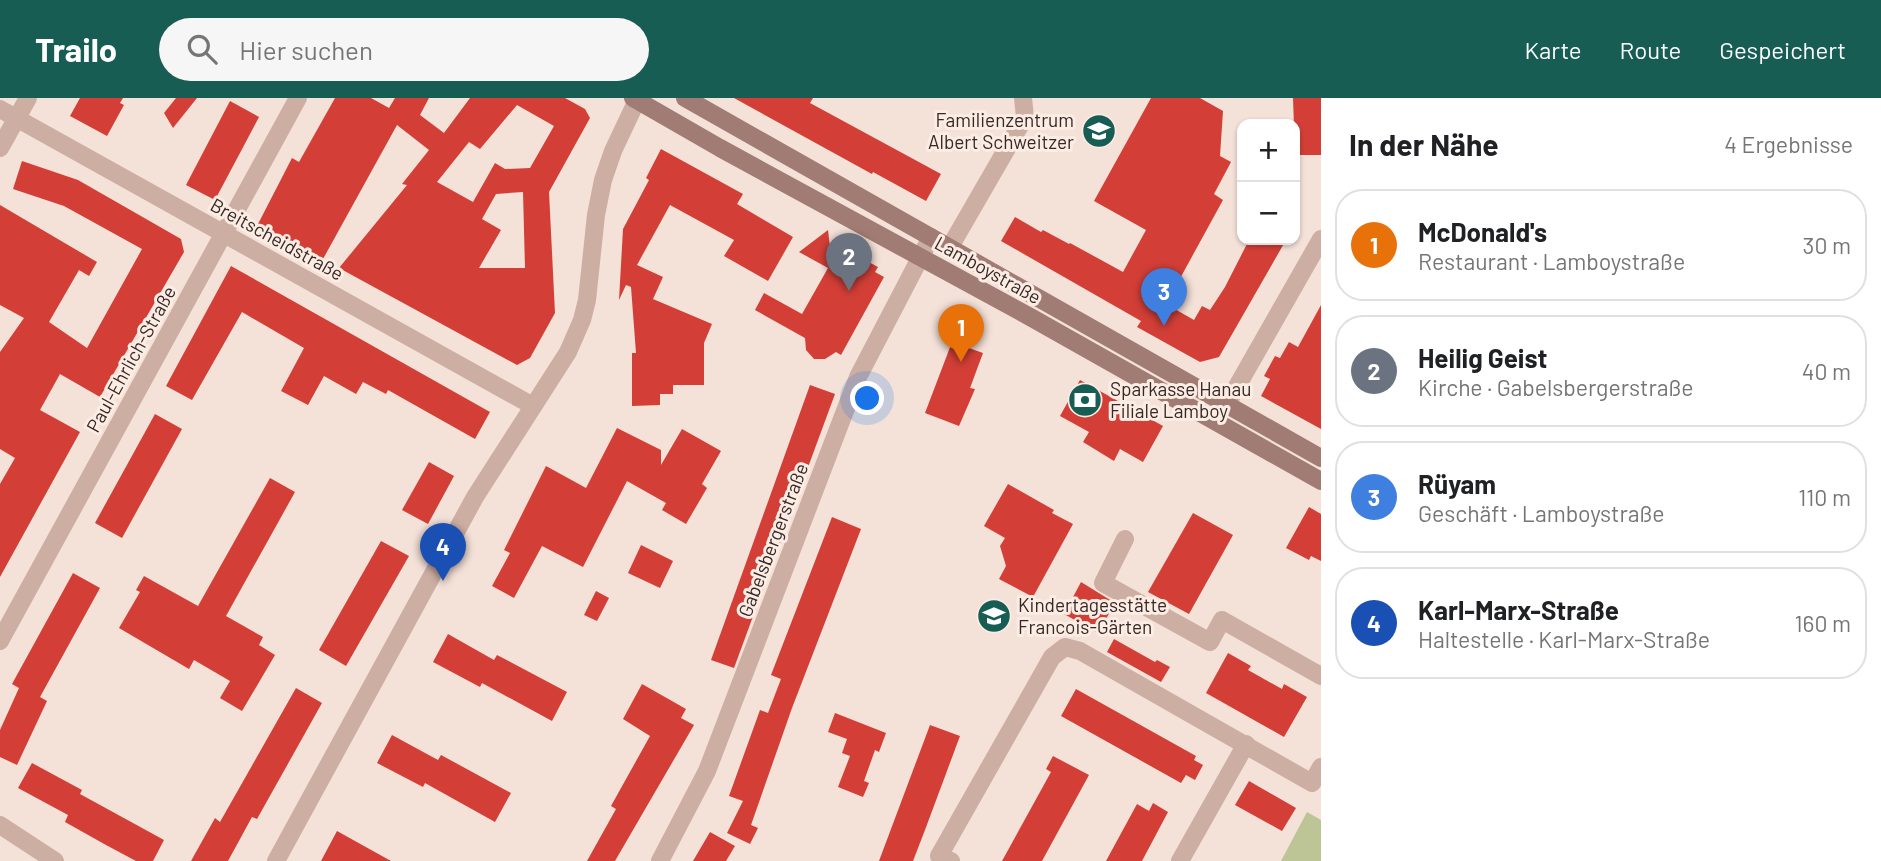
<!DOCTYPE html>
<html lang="de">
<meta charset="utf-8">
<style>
body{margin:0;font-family:Barlow,sans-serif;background:#f6f6f6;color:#202124}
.controls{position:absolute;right:21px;top:21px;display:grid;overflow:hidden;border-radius:14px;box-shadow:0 2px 5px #0004}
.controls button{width:63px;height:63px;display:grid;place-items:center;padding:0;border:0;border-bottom:2px solid #e0e0e0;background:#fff;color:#202124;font:35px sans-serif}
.you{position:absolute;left:868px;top:301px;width:24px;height:24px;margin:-18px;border:5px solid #fff;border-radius:50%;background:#1a73e8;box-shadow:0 0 0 10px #1a73e833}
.badge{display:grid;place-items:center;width:46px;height:46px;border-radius:50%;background:#175d54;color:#fff;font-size:23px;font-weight:700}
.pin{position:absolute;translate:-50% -58px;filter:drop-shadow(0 2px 4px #0008)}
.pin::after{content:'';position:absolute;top:37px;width:24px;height:21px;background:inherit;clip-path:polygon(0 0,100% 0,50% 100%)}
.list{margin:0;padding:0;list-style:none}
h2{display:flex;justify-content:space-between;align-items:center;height:91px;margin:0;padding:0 28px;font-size:30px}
h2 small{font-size:23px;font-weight:400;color:#757577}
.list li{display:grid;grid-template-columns:46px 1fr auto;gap:21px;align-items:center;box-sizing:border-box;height:112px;margin:0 14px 14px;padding:0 14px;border:2px solid #e0e0e0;border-radius:28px}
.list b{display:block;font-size:26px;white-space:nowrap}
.list p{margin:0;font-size:23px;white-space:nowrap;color:#757577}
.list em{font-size:23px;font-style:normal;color:#757577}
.icon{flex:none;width:38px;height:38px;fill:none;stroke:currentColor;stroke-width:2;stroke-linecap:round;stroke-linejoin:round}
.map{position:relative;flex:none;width:1321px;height:763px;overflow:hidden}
header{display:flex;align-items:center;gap:42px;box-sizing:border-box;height:98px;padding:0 35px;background:#175d54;color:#fff}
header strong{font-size:33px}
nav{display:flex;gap:38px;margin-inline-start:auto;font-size:24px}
.search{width:490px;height:63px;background:#f6f6f6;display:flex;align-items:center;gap:18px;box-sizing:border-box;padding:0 24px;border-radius:38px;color:#757577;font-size:26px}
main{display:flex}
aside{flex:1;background:#fff}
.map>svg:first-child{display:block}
</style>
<header>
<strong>Trailo</strong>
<div class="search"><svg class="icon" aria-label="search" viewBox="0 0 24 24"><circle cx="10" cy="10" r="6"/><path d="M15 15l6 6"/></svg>Hier suchen</div>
<nav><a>Karte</a><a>Route</a><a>Gespeichert</a></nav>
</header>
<main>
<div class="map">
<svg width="1321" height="763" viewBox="0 0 1321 763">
<rect width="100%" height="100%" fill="#f4e1d8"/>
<path fill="#bdc496" d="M1307,714L1321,722V763H1281Z"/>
<g fill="#d33f37" fill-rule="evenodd">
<path d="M80,0H123L120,5L124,7L107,38L70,18Z"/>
<path d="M176,0H197L173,30L164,15Z"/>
<path d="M335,0H371L389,10L395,0H429L420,17L444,35L470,0H565L585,11L590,20L549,94L555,215L530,260L517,267L339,170L407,87L402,86L429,52L397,27L323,161L258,126L292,60L299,64ZM517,7L554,28L530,70L505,71L495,65L473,104L437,84L469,44L480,51ZM523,94L525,170H479L501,132L482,121L496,96Z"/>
<path d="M734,0H813L810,5L941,76L926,103L873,74L872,76Z"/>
<path d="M1151,0H1200L1223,13L1220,58L1231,64L1214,96L1223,102L1166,206L1194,222L1202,208L1210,212L1225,189L1249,142H1286L1219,259L1200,264L1137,229L1141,223L1001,143L1015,119L1041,134L1043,132L1069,146L1070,145L1123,174L1146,132L1094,103Z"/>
<path d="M1293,0H1321V57H1295Z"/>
<path d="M230,3L259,19L215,102L186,87Z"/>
<path d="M661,51L743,96L737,106L793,139L768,183L724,158L734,142L670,107L637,167L663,179L653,201L712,226L704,245V287H673V296H660V307L632,308V255H636L631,189L626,187L619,202L623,131L649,82L646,80Z"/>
<path d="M22,63L78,82L181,141L184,154L100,299L60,276L40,312L80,334L0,479V386L15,360L0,351V254L24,220L0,207V107L97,164L89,178L79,172L49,224L87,250L142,151L64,108L13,91Z"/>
<path d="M828,132L830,149L851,161L854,156L878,169L875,174L884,179L841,257L836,254L825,261H814L806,252L805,240L755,212L764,195L802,216L828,170L799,154Z"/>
<path d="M231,168L490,314L475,341L388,292L386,296L363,284L356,296L324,278L308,307L281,293L304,250L242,214L192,302L166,288Z"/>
<path d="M1321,207V331L1261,298L1270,281L1264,278L1275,258L1280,260L1289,244L1298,249Z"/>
<path d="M952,244L983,255L970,290L975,291L959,328L925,315Z"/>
<path d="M1080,282L1163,328L1143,364L1120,351L1114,363L1083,344L1089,334L1060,318Z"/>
<path d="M810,287L835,296L734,570L711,562Z"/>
<path d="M155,316L182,331L122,440L95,425Z"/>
<path d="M617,330L661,352V367L682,331L721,353L702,386L707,390L686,426L662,412L666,405L627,383L583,469L542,448L514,500L492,488L510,455L504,452L546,368L586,390Z"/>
<path d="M429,364L454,378L428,426L402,412Z"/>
<path d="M270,380L295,394L226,518L263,539L259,547L275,557L242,613L220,600L230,583L194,562L189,571L119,530L140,494L136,492L144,478L198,508Z"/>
<path d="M1008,386L1054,412L1052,415L1073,426L1033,499L999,481L1006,468L1000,448L1005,440L984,428Z"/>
<path d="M1309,409L1321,416V463L1311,458L1309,462L1286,450Z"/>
<path d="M1193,415L1233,437L1189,516L1148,494Z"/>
<path d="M832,419L861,431L792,610L751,727L758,730L750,746L727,735L743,703L729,698L760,612L768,615L781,581L771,577Z"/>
<path d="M381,443L409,458L346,568L319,552Z"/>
<path d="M641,447L673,463L660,490L628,475Z"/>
<path d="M73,475L100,490L40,599L47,603L17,667L0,659V632L19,590L12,586Z"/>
<path d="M1081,484L1115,505L1098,535L1064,516Z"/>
<path d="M596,493L609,500L597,523L584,517Z"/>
<path d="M448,536L494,562L497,557L567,594L552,623L482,585L480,589L433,564Z"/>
<path d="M1114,541L1155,564L1157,562L1170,569L1161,584L1107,554Z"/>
<path d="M1228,555L1251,568L1248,572L1282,591L1284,586L1307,599L1284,639L1206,595Z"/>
<path d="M642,586L686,611L681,620L694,627L615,763H587L616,711L611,708L650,638L623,621Z"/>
<path d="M296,590L322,605L257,721L252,719L228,763H191L215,720L220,724Z"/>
<path d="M1076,591L1196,658L1194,662L1203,667L1195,682L1186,677L1181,685L1061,618Z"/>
<path d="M835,615L886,635L879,654L875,652L864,683L869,685L863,699L838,689L850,658L842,655L847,641L828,634Z"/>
<path d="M930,627L960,638L925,732L913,763H879Z"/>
<path d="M392,637L438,662L441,657L511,695L495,724L425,685L423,689L377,665Z"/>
<path d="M1053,658L1089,677L1042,763H1002L1051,674L1046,671Z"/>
<path d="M32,665L82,692L80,696L164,742L153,763H136L106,747L65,724L68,717L18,690Z"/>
<path d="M1249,683L1296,710L1282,733L1235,707Z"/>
<path d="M1153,705L1168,714L1142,763H1106L1137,706L1149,713Z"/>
<path d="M337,733L391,763H321Z"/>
<path d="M710,734L735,748L726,763H693Z"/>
</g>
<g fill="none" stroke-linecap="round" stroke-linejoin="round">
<g stroke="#cdaea3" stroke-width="18">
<path d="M0,11L533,308"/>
<path d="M0,50L28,0"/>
<path d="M950,149L1025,19L1023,0"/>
<path d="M1227,306L1321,141"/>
<path d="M1125,441L1103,485L1210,544L1222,522L1321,578"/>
<path d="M0,543L298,0"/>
<path d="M0,727L55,763"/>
<path d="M276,763L475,399L568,254L582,222L587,202L596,117L603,82L613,53L638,0"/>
<path d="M660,763L707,673L858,279L931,139"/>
<path d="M951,763L939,758L1052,559L1065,549L1080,553L1312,685L1321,669"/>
<path d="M1180,763L1246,646"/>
</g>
<g stroke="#a17c74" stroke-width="18">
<path d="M633,0L720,50L1032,220L1321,383"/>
<path d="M685,0L1321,360"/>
</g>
</g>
<defs>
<g id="school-disc" transform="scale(1.75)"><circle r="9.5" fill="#175d54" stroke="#fbece4"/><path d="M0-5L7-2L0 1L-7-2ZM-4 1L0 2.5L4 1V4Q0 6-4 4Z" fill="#fff"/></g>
<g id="bank-disc" transform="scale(1.75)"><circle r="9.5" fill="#175d54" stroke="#fbece4"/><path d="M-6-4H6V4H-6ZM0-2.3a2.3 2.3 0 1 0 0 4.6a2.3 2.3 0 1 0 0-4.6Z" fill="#fff"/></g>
</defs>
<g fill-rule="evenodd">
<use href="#school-disc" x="1099" y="33"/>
<use href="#bank-disc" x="1085" y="302"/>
<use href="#school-disc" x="994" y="518"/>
</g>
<g text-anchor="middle" stroke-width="6" stroke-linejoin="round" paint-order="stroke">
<g font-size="19" fill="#372826" stroke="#fbece4" text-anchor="start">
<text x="1074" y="29" text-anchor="end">Familienzentrum<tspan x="1074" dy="22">Albert Schweitzer</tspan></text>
<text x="1110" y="298">Sparkasse Hanau<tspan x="1110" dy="22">Filiale Lamboy</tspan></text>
<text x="1018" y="514">Kindertagesstätte<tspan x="1018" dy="22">Francois-Gärten</tspan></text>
</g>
<g font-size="19" fill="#372826" stroke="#fbece4">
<text transform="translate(277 141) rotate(29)" y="7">Breitscheidstraße</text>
<text transform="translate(988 172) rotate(29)" y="7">Lamboystraße</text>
<text transform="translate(131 261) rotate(-61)" y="7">Paul-Ehrlich-Straße</text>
<text transform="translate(773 442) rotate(-69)" y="7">Gabelsbergerstraße</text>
</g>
</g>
</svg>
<div class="controls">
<button>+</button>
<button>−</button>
</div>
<div class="you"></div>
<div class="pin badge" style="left:961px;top:264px;background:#e8710a">1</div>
<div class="pin badge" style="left:849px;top:193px;background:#6b7280">2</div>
<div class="pin badge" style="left:1164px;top:228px;background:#3f7fe0">3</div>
<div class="pin badge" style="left:443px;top:483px;background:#1a4fb4">4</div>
</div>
<aside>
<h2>In der Nähe<small>4 Ergebnisse</small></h2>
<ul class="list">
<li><span class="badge" style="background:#e8710a">1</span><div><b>McDonald's</b><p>Restaurant · Lamboystraße</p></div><em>30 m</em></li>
<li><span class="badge" style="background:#6b7280">2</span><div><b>Heilig Geist</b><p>Kirche · Gabelsbergerstraße</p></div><em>40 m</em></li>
<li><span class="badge" style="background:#3f7fe0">3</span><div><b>Rüyam</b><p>Geschäft · Lamboystraße</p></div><em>110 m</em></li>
<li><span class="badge" style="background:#1a4fb4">4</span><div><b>Karl-Marx-Straße</b><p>Haltestelle · Karl-Marx-Straße</p></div><em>160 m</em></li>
</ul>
</aside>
</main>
